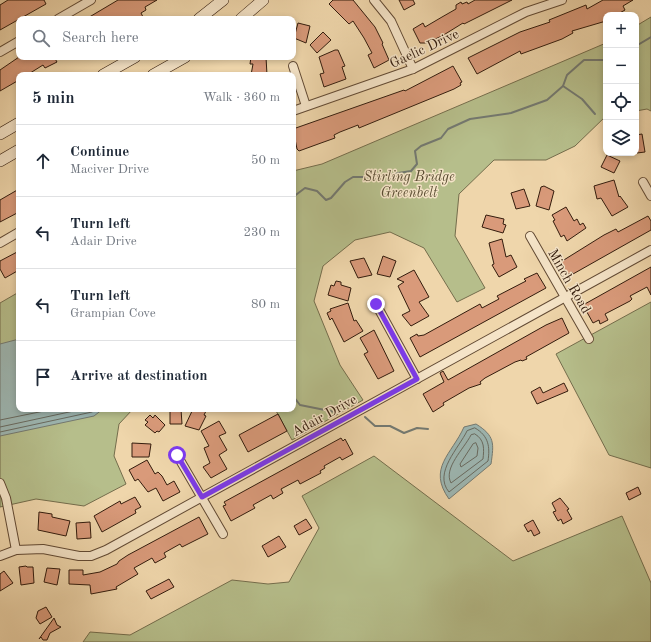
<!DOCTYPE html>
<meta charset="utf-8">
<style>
body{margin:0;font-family:"Old Standard TT",serif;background:#f6f6f7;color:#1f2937}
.controls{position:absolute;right:12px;top:12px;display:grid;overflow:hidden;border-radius:8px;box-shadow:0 2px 6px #0003}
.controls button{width:36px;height:36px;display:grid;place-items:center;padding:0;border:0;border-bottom:1px solid #e0e1e3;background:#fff;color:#1f2937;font:20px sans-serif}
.stop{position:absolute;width:12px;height:12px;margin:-9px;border:3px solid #7c3aed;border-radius:50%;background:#fff}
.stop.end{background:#7c3aed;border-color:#fff;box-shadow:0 1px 4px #0008}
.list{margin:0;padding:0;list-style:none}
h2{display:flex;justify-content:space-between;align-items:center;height:52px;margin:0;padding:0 16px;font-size:17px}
h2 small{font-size:13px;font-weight:400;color:#747a83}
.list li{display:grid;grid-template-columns:26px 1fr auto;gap:12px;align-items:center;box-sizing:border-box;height:72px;padding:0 16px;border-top:1px solid #e0e1e3}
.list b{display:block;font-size:15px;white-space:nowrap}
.list p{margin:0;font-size:13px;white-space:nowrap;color:#747a83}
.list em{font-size:13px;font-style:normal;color:#747a83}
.icon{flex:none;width:22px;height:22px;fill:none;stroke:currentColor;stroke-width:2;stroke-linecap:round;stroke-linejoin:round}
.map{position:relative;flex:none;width:651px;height:642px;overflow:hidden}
.search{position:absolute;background:#fff;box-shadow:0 2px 6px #0003;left:16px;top:16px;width:280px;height:44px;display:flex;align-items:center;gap:10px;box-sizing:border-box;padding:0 14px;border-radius:8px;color:#747a83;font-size:15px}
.panel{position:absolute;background:#fff;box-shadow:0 2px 6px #0003;left:16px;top:72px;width:280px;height:340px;border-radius:8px}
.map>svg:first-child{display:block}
</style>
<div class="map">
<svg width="651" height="642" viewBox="0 0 651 642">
<rect width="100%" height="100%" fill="#efd6ab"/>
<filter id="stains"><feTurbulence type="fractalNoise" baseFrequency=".005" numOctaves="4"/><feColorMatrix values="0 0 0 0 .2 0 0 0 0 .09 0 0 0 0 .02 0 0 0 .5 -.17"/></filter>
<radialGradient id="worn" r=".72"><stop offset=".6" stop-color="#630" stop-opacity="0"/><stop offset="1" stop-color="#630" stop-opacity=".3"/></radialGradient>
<g fill="#b6be8b" stroke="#746d4c">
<path d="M651,17V111L647,109L636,111V26Z"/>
<path d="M606,43V116L575,146L546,160H494L459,194L455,236L485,288L457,302L424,248L390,232L355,240L323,266L314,301L340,365L363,400L292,440L275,409H293V171L322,164Z"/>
<path d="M19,292V409H133L119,424L114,456L126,484L84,506L36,499L0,507V303Z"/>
<path d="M651,302V468L609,455L556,354Z"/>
<path d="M374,456L513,561L622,516L651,583V642H83L90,632L130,635L232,580L268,584L289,582L319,528L302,496Z"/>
</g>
<g fill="#9db7b3" stroke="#737971">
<path d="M19,339V409H103L94,416L0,436V344Z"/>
<path d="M476,424C495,436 494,443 491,464L449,499C427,468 452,454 464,427Z"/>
</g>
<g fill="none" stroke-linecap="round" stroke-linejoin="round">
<g stroke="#686a60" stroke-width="1">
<path d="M0,420L54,409"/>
<path d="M0,427L83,409"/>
<path d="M475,428C489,436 490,447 488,461L449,492C433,473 459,448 467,431Z"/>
<path d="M0,432L92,412L97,409"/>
<path d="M475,434C485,440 484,449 483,459L451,483C443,468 464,449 471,435Z"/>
<path d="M476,443L478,448L477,456L461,467L460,464L473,444Z"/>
</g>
<g stroke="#737971" stroke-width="2">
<path d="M636,46L651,37"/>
<path d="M563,86L582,99L595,114"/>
<path d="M293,197L305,188L317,191L326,200L331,198L345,182L353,177H373L411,171L417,164L415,151L421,146L441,138L448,129L470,119L511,113L547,100L563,86L567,75L584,60H606"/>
<path d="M293,396L300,405L335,412"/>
<path d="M365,417L375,426H390L404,433L417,428L428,429"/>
</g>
</g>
<g fill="#d99a7a" stroke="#331c0d">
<path d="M8,0H44L46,4L0,30V5Z"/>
<path d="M118,0H157L145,7L146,10L141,13L143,17L139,19H86Z"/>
<path d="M333,0H353L375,27L383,43L382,44L389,60L374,68L368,55L372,53L364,38L353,21L349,24L329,4Z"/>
<path d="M399,0H413L415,4L404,10Z"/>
<path d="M475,0H512L464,24L463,23L442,36L426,43H420L413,29L423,23L425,27L442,17L456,9V5L461,2L462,4L467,2L468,4Z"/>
<path d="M603,0H633L623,6L625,10L616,15H606V21L572,31L573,33L562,39L521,54L520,51L477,74L468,58L520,32L550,22L549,20L586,5L587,9Z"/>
<path d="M298,23L310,26L306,43L294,38Z"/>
<path d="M323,32L331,40L317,53L310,45Z"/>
<path d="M335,50H338L345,66L342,67L346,79L324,87L320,74L324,73L319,57Z"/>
<path d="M19,57H54L57,62L45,68L43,65L27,75H19V80L0,91V70Z"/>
<path d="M251,57H266L267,75H251L253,64H250Z"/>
<path d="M453,66L462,82L460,83L461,85L454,89L359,128L358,125L340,132L334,135L335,138L321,143L299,151L297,149L293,129L404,90L405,91Z"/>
<path d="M642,134L645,152L637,153L636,135Z"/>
<path d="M607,155L620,161L614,173L601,167Z"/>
<path d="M614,180L619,197L620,196L628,207L612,216L601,198L597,199L594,186Z"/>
<path d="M544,186L554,191L549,210L536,206L541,187Z"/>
<path d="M19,189V212L0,222V200Z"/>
<path d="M524,189L530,206L516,209L511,193Z"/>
<path d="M566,207L574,221L577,219L580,225L583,223L586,228L567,241L564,235L561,237L553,221L555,220L552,215Z"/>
<path d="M486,215L504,219L503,224L506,225L503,233L482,227Z"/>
<path d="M648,216L651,221V230L573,274L572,272L567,275L559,263L604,235L616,229L618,232Z"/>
<path d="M502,239L506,257L511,255L517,267L499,277L492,265L494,264L489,243Z"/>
<path d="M19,251V270L5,278L0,269V261Z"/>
<path d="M383,256L396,261L390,277L377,274Z"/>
<path d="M364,258L372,275L358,278L350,261Z"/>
<path d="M651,267V295L647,287L630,296L632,299L630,301L605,314L608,320L600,324L599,320L593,323L583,305Z"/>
<path d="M414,270L429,297L419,302L429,316L411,326L402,315L410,311L398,286L404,282L397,279Z"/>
<path d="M537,273L546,288L420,357L410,338L417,334L418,336L424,335L480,304L482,308L499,299L497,296L526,281L524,279Z"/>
<path d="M336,281L341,282V285L351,288L348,301L328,295L331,285L334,286Z"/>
<path d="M348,303L354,321L356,320L363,331L344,342L332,318L330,320L327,313L331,311L330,309Z"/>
<path d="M562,318L569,333L526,357L527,359L522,361L521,360L515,362L485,378L480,382L481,384L469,388L443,403L444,405L433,412L423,394L444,382L440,373L443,371L448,380L546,325Z"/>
<path d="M374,330L394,371L378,379L364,354L368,352L360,338Z"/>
<path d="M564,383L568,391L537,404L531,392L540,387L543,393Z"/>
<path d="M170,409H181L182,424H170Z"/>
<path d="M193,409L197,411L201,409L206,411L204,415L206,416L199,430L185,426Z"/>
<path d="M278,414L287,431L248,452L239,435Z"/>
<path d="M150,415L153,418L155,415L165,425L159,432L157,431L155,433L145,425L148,422L145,420Z"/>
<path d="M219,421L226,433L219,436L227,450L219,455L227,469L211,478L203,467L210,463L204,448L209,446L201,431Z"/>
<path d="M341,438L343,441L345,439L353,454L342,460L340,457L324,466L325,468L320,471L321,473L300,484L298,480L281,489L283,493L273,499L271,495L253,505L255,508L231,521L223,506L226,505L224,502Z"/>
<path d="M132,443L151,444L149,457H132Z"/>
<path d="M147,460L155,474L158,472L162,476L167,485L174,481L180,492L163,501L156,488L148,492L138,479L135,481L129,470Z"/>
<path d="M638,487L641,494L629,500L626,493Z"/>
<path d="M135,497L141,507L135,510L136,513L102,532L94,516L120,501L121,504Z"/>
<path d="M560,498L569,509L567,510L572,519L563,524L561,519L558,521L553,512L556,511L552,503Z"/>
<path d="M39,512L52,514V517L70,521L66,536L38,530Z"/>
<path d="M199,517L208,534L182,547L180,544L164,553L166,557L155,563L152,558L134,568L138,574L116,587L117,589L91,594L90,585L69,584V570H83V575L100,572L117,564L119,561L128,555Z"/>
<path d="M306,519L312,528L299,535L294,526Z"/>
<path d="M533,520L540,533L534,536L531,530L528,532L524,525Z"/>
<path d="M90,522L91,538L77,539L76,523Z"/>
<path d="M279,536L286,547L268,557L262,546Z"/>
<path d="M26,566L27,567H33L34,583L21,585L19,567Z"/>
<path d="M47,568L60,569L57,585L44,582Z"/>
<path d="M4,571L13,583L0,591V574Z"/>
<path d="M169,579L174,587L151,599L146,591Z"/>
<path d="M46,607L52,617L40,624L36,618L38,611Z"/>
<path d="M54,618L57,625L61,627L50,633L47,640H43L41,637L39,639Z"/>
</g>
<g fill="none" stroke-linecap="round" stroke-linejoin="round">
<g stroke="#624a34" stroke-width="10">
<g id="street">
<path d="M374,0L391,21L413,69"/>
<path d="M58,19L91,0"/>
<path d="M0,52L19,41"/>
<path d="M293,66L306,106"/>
<path d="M293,111L413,69L526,12L562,0"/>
<path d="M643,182L651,196"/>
<path d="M530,236L589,339"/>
<path d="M0,243L19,232"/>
<path d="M376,304L417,379"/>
<path d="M177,455L223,534"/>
<path d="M0,483L6,498L16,550"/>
<path d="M0,556L16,550L43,549L79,556H91L106,550L651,250"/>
</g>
</g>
<g stroke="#331c0d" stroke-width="12">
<g id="secondary">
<path d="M199,19L223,0"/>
<path d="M241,19L263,0"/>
<path d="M103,75L135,57"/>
<path d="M153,75L185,57"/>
<path d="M0,134L19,123"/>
<path d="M0,161L19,150"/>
</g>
</g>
<use href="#street" stroke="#f5e4c8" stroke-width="8"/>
<use href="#secondary" stroke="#f5e4c8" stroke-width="11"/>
</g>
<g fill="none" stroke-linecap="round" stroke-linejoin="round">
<path stroke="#7c3aed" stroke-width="5" d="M177,455L202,497L417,379L376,304"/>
</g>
<g text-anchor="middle" stroke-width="3" stroke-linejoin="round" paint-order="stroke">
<g font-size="14" fill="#331c0d" stroke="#f5e4c8">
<text transform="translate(424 48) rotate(-25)" y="5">Gaelic Drive</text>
<text transform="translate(570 281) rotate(60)" y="5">Minch Road</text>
<text transform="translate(324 415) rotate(-29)" y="5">Adair Drive</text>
</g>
<g font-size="14" font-style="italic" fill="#5a4d33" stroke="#f5e4c8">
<text x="409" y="181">Stirling Bridge<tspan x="409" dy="16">Greenbelt</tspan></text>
</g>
</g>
<rect width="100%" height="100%" filter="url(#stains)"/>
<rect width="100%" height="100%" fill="url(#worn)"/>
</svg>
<div class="controls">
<button>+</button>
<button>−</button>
<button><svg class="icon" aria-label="locate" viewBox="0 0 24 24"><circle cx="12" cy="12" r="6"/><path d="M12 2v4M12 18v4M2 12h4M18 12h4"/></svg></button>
<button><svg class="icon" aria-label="layers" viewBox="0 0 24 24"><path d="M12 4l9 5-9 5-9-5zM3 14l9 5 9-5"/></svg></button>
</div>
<div class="stop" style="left:177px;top:455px"></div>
<div class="stop end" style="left:376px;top:304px"></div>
<div class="search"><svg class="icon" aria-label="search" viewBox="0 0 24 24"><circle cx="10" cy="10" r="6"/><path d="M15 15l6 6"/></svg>Search here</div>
<section class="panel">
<h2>5 min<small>Walk · 360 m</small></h2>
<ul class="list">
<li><svg class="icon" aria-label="ahead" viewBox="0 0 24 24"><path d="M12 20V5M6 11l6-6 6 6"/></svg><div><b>Continue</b><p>Maciver Drive</p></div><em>50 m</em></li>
<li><svg class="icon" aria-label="left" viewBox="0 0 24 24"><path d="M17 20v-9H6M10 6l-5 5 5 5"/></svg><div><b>Turn left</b><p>Adair Drive</p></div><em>230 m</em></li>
<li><svg class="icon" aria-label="left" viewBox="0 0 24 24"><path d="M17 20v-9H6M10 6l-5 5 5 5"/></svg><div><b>Turn left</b><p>Grampian Cove</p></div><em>80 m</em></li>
<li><svg class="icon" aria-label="arrive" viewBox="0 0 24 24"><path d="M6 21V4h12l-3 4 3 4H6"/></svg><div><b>Arrive at destination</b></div></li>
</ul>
</section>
</div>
